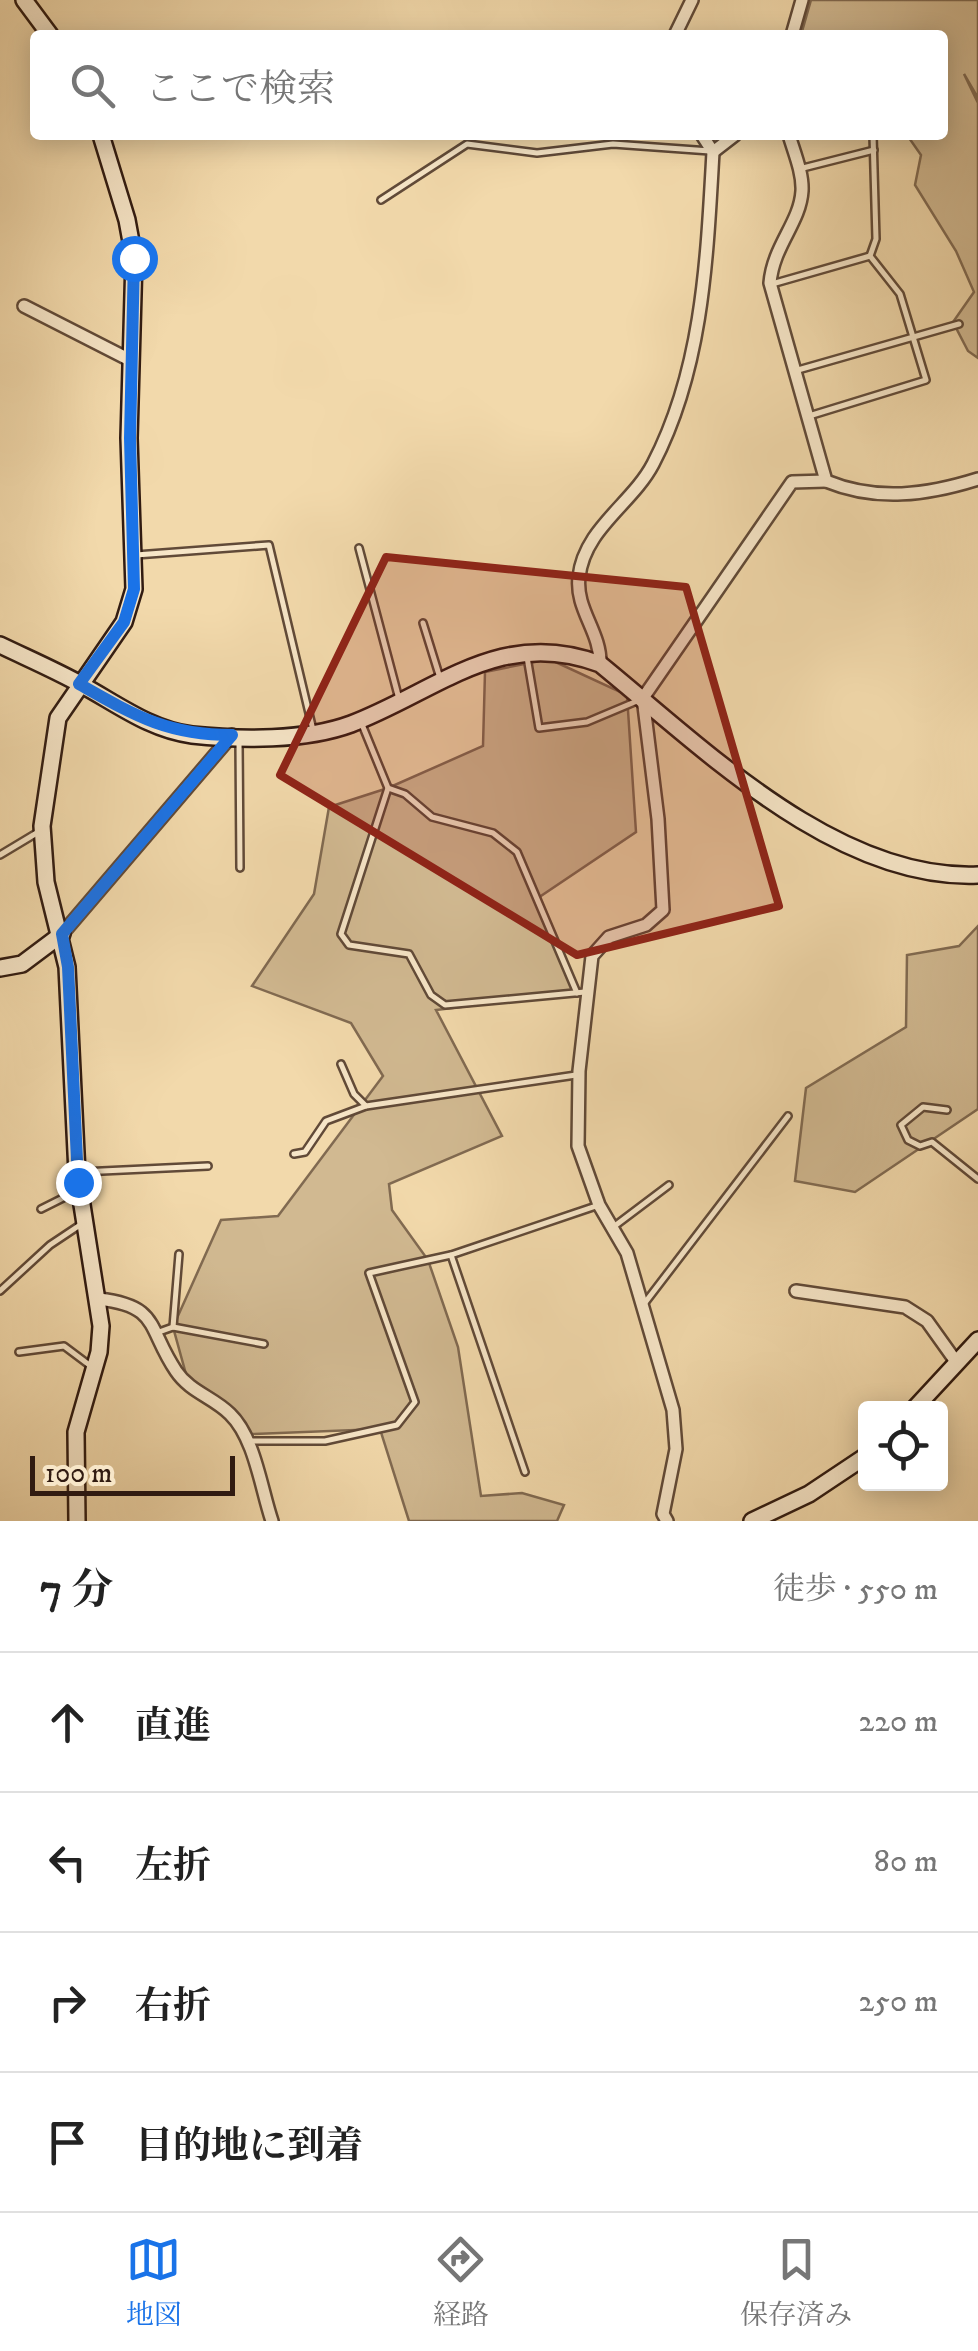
<!DOCTYPE html>
<html lang="ja">
<meta charset="utf-8">
<style>
body{margin:0;font-family:"IM FELL DW Pica","Noto Serif JP",serif;background:#f2f2f2;color:#222}
.controls{position:absolute;right:30px;bottom:30px;display:grid;overflow:hidden;border-radius:10px;box-shadow:0 5px 25px #0003}
.controls button{width:90px;height:90px;display:grid;place-items:center;padding:0;border:0;border-bottom:2px solid #e0e0e0;background:#fff;color:#222;font:50px sans-serif}
.scale{position:absolute;left:30px;bottom:25px;width:205px;box-sizing:border-box;padding-left:10px;border:5px solid #311b11;border-top:0;font-size:28px;line-height:35px;white-space:nowrap;color:#311b11;-webkit-text-stroke:8px #f7e6c8;paint-order:stroke}
.stop{position:absolute;width:30px;height:30px;margin:-22px;border:8px solid #1a73e8;border-radius:50%;background:#fff}
.stop.end{background:#1a73e8;border-color:#fff;box-shadow:0 2px 10px #0008}
.list{margin:0;padding:0;list-style:none}
h2{display:flex;justify-content:space-between;align-items:center;height:130px;margin:0;padding:0 40px;font-size:42px}
h2 small{font-size:32px;font-weight:400;color:#767676}
.list li{display:grid;grid-template-columns:65px 1fr auto;gap:30px;align-items:center;box-sizing:border-box;height:140px;padding:0 40px;border-top:2px solid #e0e0e0}
.list b{display:block;font-size:38px;white-space:nowrap}
.list em{font-size:32px;font-style:normal;color:#767676}
.icon{flex:none;width:55px;height:55px;fill:none;stroke:currentColor;stroke-width:2;stroke-linecap:round;stroke-linejoin:round}
.map{position:relative;flex:none;width:978px;height:1521px;overflow:hidden}
.search{position:absolute;background:#fff;box-shadow:0 5px 25px #0003;left:30px;right:30px;top:30px;height:110px;display:flex;align-items:center;gap:25px;box-sizing:border-box;padding:0 35px;border-radius:10px;color:#767676;font-size:38px}
.sheet{height:690px;background:#fff}
nav{display:flex;justify-content:space-around;align-items:center;box-sizing:border-box;height:140px;border-top:2px solid #e0e0e0;background:#fff;font-size:28px;color:#767676}
nav a{display:grid;justify-items:center;gap:5px}
nav .on{color:#1a73e8}
.map>svg:first-child{display:block}
</style>
<div class="map">
<svg width="978" height="1521" viewBox="0 0 978 1521">
<rect width="100%" height="100%" fill="#f2d9ab"/>
<filter id="stains"><feTurbulence type="fractalNoise" baseFrequency=".002" numOctaves="4"/><feColorMatrix values="0 0 0 0 .2 0 0 0 0 .09 0 0 0 0 .02 0 0 0 .5 -.17"/></filter>
<radialGradient id="worn" r=".72"><stop offset=".6" stop-color="#630" stop-opacity="0"/><stop offset="1" stop-color="#630" stop-opacity=".3"/></radialGradient>
<g fill="#d1b991" stroke="#816a51" stroke-width="2.5">
<path d="M811,0H978V98L964,74L978,103V358L968,351L953,322L974,292L956,251L915,185L921,155L907,135H943V35H801Z"/>
<path d="M549,659L627,695L636,832L535,900L577,993L436,1010L502,1136L389,1184L392,1210L428,1260L458,1347L481,1496L522,1493L564,1505L557,1521H409L380,1429L252,1434L189,1385L173,1327L221,1220L278,1216L383,1076L351,1023L252,986L314,894L329,807L388,788L483,746L485,672Z"/>
<path d="M978,926V1109L855,1192L795,1181L806,1088L906,1027L907,955L959,946Z"/>
</g>
<g fill="none" stroke-linecap="round" stroke-linejoin="round">
<g stroke="#614a38" stroke-width="10">
<g id="lane">
<path d="M799,169L874,150"/>
<path d="M381,200L467,144L537,153L613,144L710,151"/>
<path d="M772,284L870,256"/>
<path d="M798,370L959,324"/>
<path d="M809,416L926,380L900,294L870,256L876,239L873,135"/>
<path d="M359,548L399,699"/>
<path d="M136,555L269,545L313,730"/>
<path d="M423,623L440,678"/>
<path d="M527,657L539,728L587,722L637,701"/>
<path d="M361,722L388,788L341,934L349,945L409,954L431,995L445,1005L585,992"/>
<path d="M239,741L240,868"/>
<path d="M388,788L405,794L432,817L493,833L517,852L577,993"/>
<path d="M0,855L40,831"/>
<path d="M341,1064L354,1094L366,1106L576,1075"/>
<path d="M947,1110L923,1107L901,1125L908,1140L920,1146L932,1142L978,1179"/>
<path d="M294,1154L305,1152L326,1121L366,1106"/>
<path d="M81,1172L208,1166"/>
<path d="M41,1209L77,1191"/>
<path d="M612,1228L669,1185"/>
<path d="M451,1255L525,1472"/>
<path d="M0,1291L50,1245L83,1223"/>
<path d="M644,1304L788,1116"/>
<path d="M173,1327L179,1254"/>
<path d="M159,1332L173,1327L264,1344"/>
<path d="M19,1352L64,1346L92,1367"/>
<path d="M247,1441H325L397,1425L415,1402L369,1273L451,1255L596,1206"/>
</g>
</g>
<g stroke="#614a38" stroke-width="16">
<g id="street">
<path d="M675,35L692,0"/>
<path d="M792,35L802,0"/>
<path d="M789,135C794,152 803,173 802,191C800,223 773,246 770,283L826,481C877,502 927,495 978,479"/>
<path d="M713,152L735,135"/>
<path d="M24,306L130,360"/>
<path d="M600,664C601,632 575,609 579,577C584,529 632,504 653,464C703,368 707,257 713,152L702,135"/>
<path d="M62,934L232,735"/>
<path d="M796,1291L905,1307L927,1321L957,1363"/>
<path d="M99,1299C160,1306 147,1328 176,1371C190,1392 213,1397 230,1414C255,1438 261,1489 272,1521"/>
<path d="M667,1521L663,1514L676,1449L673,1410L627,1253L599,1205L578,1146L579,1071L592,956L609,937L646,925L663,910L658,819L643,698L792,482L826,481"/>
</g>
</g>
<g stroke="#311b11" stroke-width="20">
<g id="secondary">
<path d="M24,0L50,35"/>
<path d="M0,645C27,658 55,670 82,685C117,704 151,730 192,735C240,740 305,741 351,724C436,692 501,626 600,664C702,747 836,881 978,875"/>
<path d="M0,968L22,964L62,934"/>
<path d="M915,1408L978,1340"/>
<path d="M77,1521L76,1432L99,1352L101,1326L77,1173L67,967L46,882L42,826L58,718L124,622L134,589L129,438L134,258L127,220L101,135"/>
<path d="M752,1521L809,1494L866,1456"/>
</g>
</g>
<use href="#lane" stroke="#f7e6c8" stroke-width="5"/>
<use href="#street" stroke="#f7e6c8" stroke-width="11"/>
<use href="#secondary" stroke="#f7e6c8" stroke-width="15"/>
</g>
<g fill="none" stroke-linecap="round" stroke-linejoin="round">
<path stroke="#1a73e8" stroke-width="12" d="M78,1182L68,967L62,934L232,735C166,735 134,715 79,684L124,622L134,589L130,438L134,258"/>
</g>
<path fill="#8f2418" fill-opacity="0.2" stroke="#8f2418" stroke-width="8" stroke-linejoin="round" d="M386,557L686,587L779,906L577,955L280,775Z"/>
<rect width="100%" height="100%" filter="url(#stains)"/>
<rect width="100%" height="100%" fill="url(#worn)"/>
</svg>
<div class="controls">
<button><svg class="icon" aria-label="locate" viewBox="0 0 24 24"><circle cx="12" cy="12" r="6"/><path d="M12 2v4M12 18v4M2 12h4M18 12h4"/></svg></button>
</div>
<div class="scale">100 m</div>
<div class="stop" style="left:134px;top:258px"></div>
<div class="stop end" style="left:78px;top:1182px"></div>
<div class="search"><svg class="icon" aria-label="search" viewBox="0 0 24 24"><circle cx="10" cy="10" r="6"/><path d="M15 15l6 6"/></svg>ここで検索</div>
</div>
<section class="sheet">
<h2>7 分<small>徒歩 · 550 m</small></h2>
<ul class="list">
<li><svg class="icon" aria-label="ahead" viewBox="0 0 24 24"><path d="M12 20V5M6 11l6-6 6 6"/></svg><div><b>直進</b></div><em>220 m</em></li>
<li><svg class="icon" aria-label="left" viewBox="0 0 24 24"><path d="M17 20v-9H6M10 6l-5 5 5 5"/></svg><div><b>左折</b></div><em>80 m</em></li>
<li><svg class="icon" aria-label="right" viewBox="0 0 24 24"><path d="M7 20v-9h11M14 6l5 5-5 5"/></svg><div><b>右折</b></div><em>250 m</em></li>
<li><svg class="icon" aria-label="arrive" viewBox="0 0 24 24"><path d="M6 21V4h12l-3 4 3 4H6"/></svg><div><b>目的地に到着</b></div></li>
</ul>
</section>
<nav>
<a class="on"><svg class="icon" aria-label="map" viewBox="0 0 24 24"><path d="M3 6l6-2 6 2 6-2v14l-6 2-6-2-6 2zM9 4v14M15 6v14"/></svg>地図</a>
<a><svg class="icon" aria-label="directions" viewBox="0 0 24 24"><path d="M12 3l9 9-9 9-9-9zM9 14v-3h6M13 9l2 2-2 2"/></svg>経路</a>
<a><svg class="icon" aria-label="saved" viewBox="0 0 24 24"><path d="M7 4h10v16l-5-4-5 4z"/></svg>保存済み</a>
</nav>
